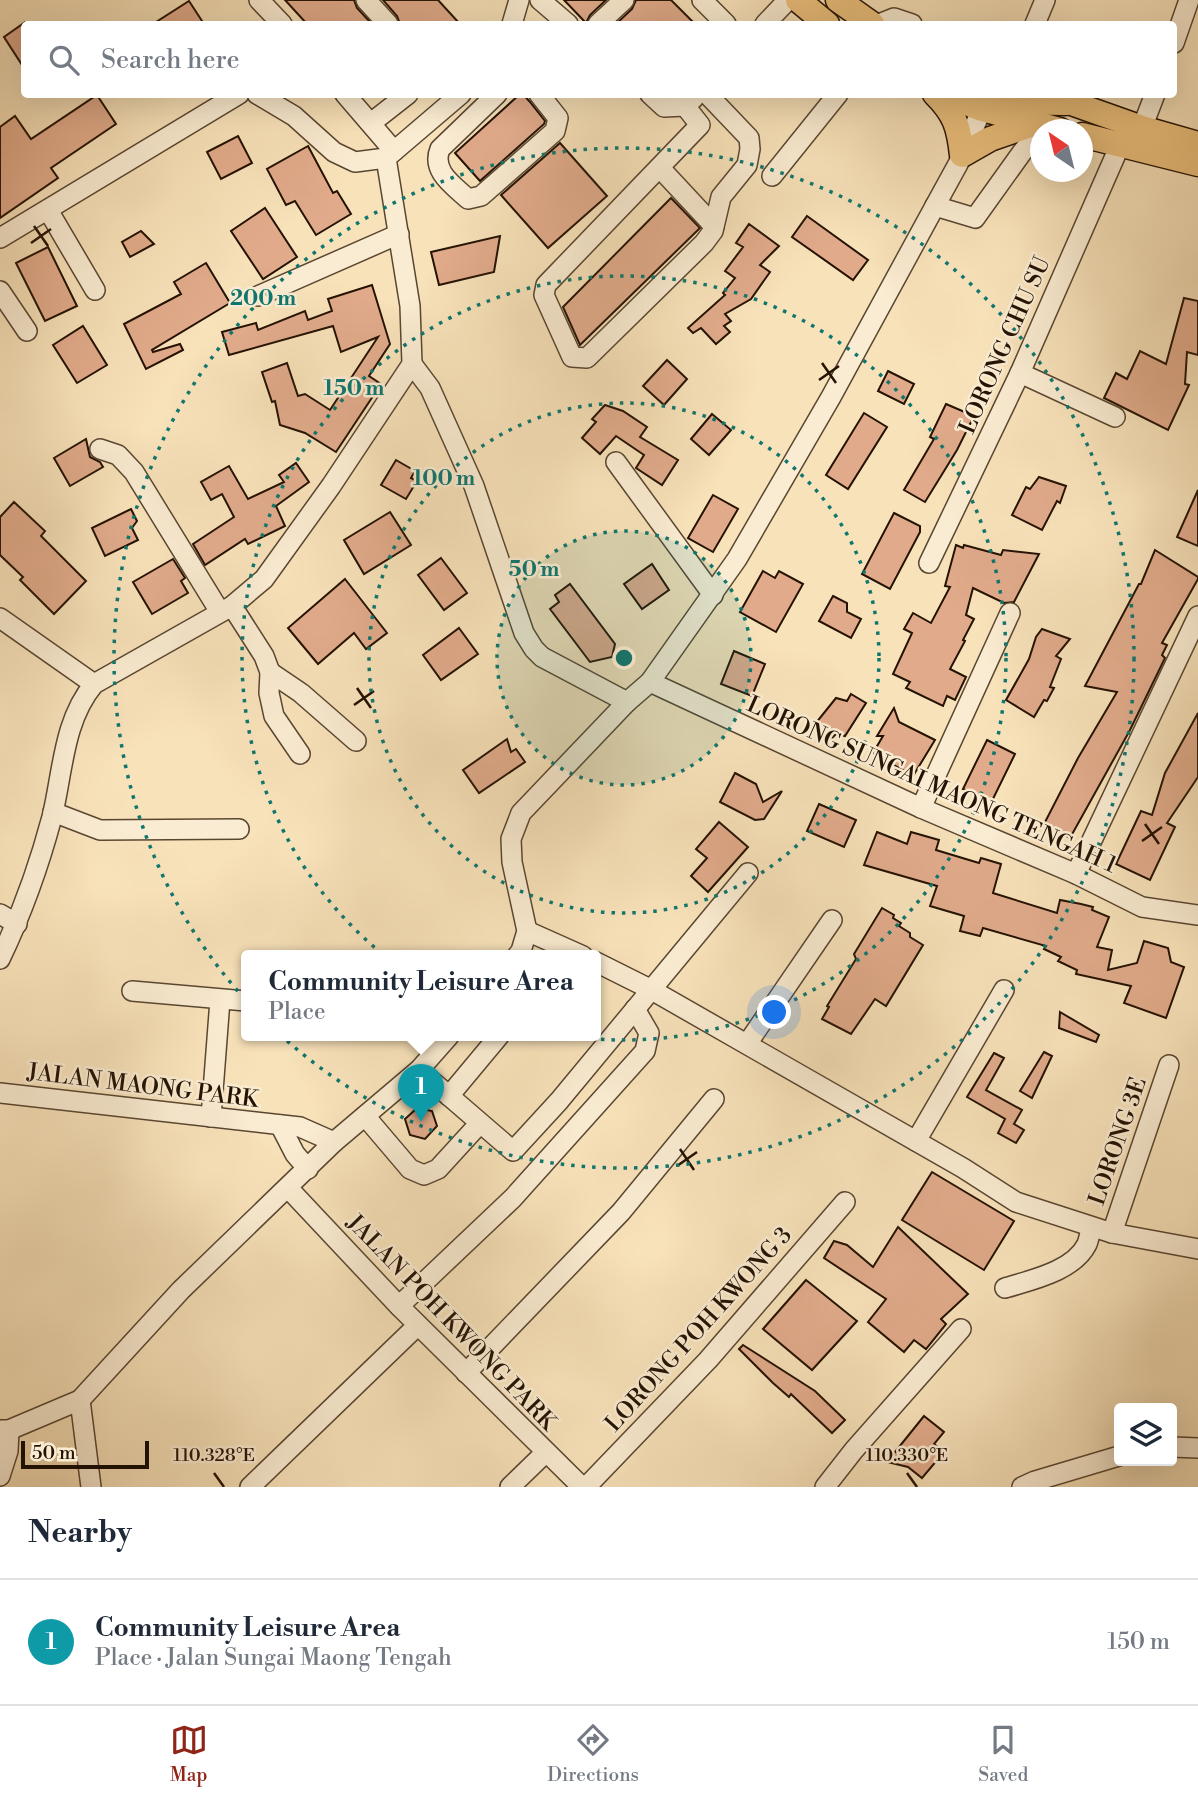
<!DOCTYPE html>
<meta charset="utf-8">
<style>
body{margin:0;font-family:"Libre Bodoni",serif;background:#f6f6f7;color:#1f2937}
.controls{position:absolute;right:21px;bottom:21px;display:grid;overflow:hidden;border-radius:7px;box-shadow:0 7px 28px #0002}
.controls button{width:63px;height:63px;display:grid;place-items:center;padding:0;border:0;border-bottom:2px solid #e0e1e3;background:#fff;color:#1f2937;font:35px sans-serif}
.compass{position:absolute;left:1030px;top:119px;width:63px;height:63px;border-radius:50%;background:#fff;box-shadow:0 7px 28px #0002;rotate:325deg}
.scale{position:absolute;left:21px;bottom:18px;width:128px;box-sizing:border-box;padding-left:7px;border:4px solid #241203;border-top:0;font-size:19px;line-height:24px;white-space:nowrap;color:#241203;-webkit-text-stroke:5px #faecd2;paint-order:stroke}
.you{position:absolute;left:775px;top:1013px;width:24px;height:24px;margin:-18px;border:5px solid #fff;border-radius:50%;background:#1a73e8;box-shadow:0 0 0 10px #1a73e833}
.badge{display:grid;place-items:center;width:46px;height:46px;border-radius:50%;background:#8f2418;color:#fff;font-size:23px;font-weight:700}
.pin{position:absolute;translate:-50% -58px;filter:drop-shadow(0 2px 4px #0008)}
.pin::after{content:'';position:absolute;top:37px;width:24px;height:21px;background:inherit;clip-path:polygon(0 0,100% 0,50% 100%)}
.popup{position:absolute;left:241px;top:950px;width:360px;height:91px;box-sizing:border-box;display:grid;place-content:center;border-radius:7px;background:#fff;filter:drop-shadow(0 2px 5px #0005);font-size:23px;white-space:nowrap;color:#747a83}
.popup b{font-size:26px;color:#1f2937}
.popup::after{content:'';position:absolute;left:50%;top:100%;margin-left:-14px;border:14px solid transparent;border-top-color:#fff}
.list{margin:0;padding:0;list-style:none}
h2{display:flex;justify-content:space-between;align-items:center;height:91px;margin:0;padding:0 28px;font-size:30px}
h2 small{font-size:23px;font-weight:400;color:#747a83}
.list li{display:grid;grid-template-columns:46px 1fr auto;gap:21px;align-items:center;box-sizing:border-box;height:126px;padding:0 28px;border-top:2px solid #e0e1e3}
.list b{display:block;font-size:26px;white-space:nowrap}
.list p{margin:0;font-size:23px;white-space:nowrap;color:#747a83}
.list em{font-size:23px;font-style:normal;color:#747a83}
.icon{flex:none;width:38px;height:38px;fill:none;stroke:currentColor;stroke-width:2;stroke-linecap:round;stroke-linejoin:round}
.map{position:relative;flex:none;width:1198px;height:1487px;overflow:hidden}
.search{position:absolute;background:#fff;box-shadow:0 7px 28px #0002;left:21px;right:21px;top:21px;height:77px;display:flex;align-items:center;gap:18px;box-sizing:border-box;padding:0 24px;border-radius:7px;color:#747a83;font-size:26px}
.sheet{height:217px;background:#fff}
nav{display:flex;justify-content:space-around;align-items:center;box-sizing:border-box;height:98px;border-top:2px solid #e0e1e3;background:#fff;font-size:19px;color:#747a83}
nav a{display:grid;justify-items:center;gap:4px}
nav .on{color:#8f2418}
.map>svg:first-child{display:block}
.building{fill:#e1ab8b;stroke:#241203;stroke-width:2}
.lines{fill:none;stroke-linecap:round;stroke-linejoin:round}
.minor-casing{stroke:#594631;stroke-width:22}
.major-casing{stroke:#241203;stroke-width:27}
.minor{stroke:#faecd2;stroke-width:19}
.major{stroke:#ecc17d;stroke-width:24}
.ticks{fill:none;stroke:#241203;stroke-width:2.5}
.ring{fill:none;stroke:#0f766e;stroke-width:3.5;stroke-dasharray:3.5 7}
.labels{text-anchor:middle;stroke-width:5;stroke-linejoin:round;paint-order:stroke}
.street-label{font-size:23px;fill:#241203;stroke:#faecd2}
.ticks-label{font-size:18px;text-anchor:middle;fill:#241203;stroke:#faecd2;stroke-width:5;stroke-linejoin:round;paint-order:stroke}
.centre{fill:#0f766e;stroke:#faecd2;stroke-width:3.5}
.ring-label{font-size:21px;text-anchor:middle;font-weight:bold;fill:#0f766e;stroke:#faecd2;stroke-width:5;stroke-linejoin:round;paint-order:stroke}
</style>
<div class="map">
<svg width="1198" height="1487" viewBox="0 0 1198 1487">
<rect width="100%" height="100%" fill="#f8e2ba"/>
<filter id="stains"><feTurbulence type="fractalNoise" baseFrequency=".00286" numOctaves="4"/><feColorMatrix values="0 0 0 0 .2 0 0 0 0 .09 0 0 0 0 .02 0 0 0 .5 -.17"/></filter>
<radialGradient id="worn" r=".72"><stop offset=".6" stop-color="#630" stop-opacity="0"/><stop offset="1" stop-color="#630" stop-opacity=".3"/></radialGradient>
<g class="building">
<path d="M285 0H354L357 8 372 24H307Z"/>
<path d="M383 0H438L460 24H400L397 16Z"/>
<path d="M564 0H606L590 15 586 23Z"/>
<path d="M636 0H671L695 24H616L632 9Z"/>
<path d="M189 1 204 24H153Z"/>
<path d="M24 23V68L4 37Z"/>
<path d="M520 94H523L530 102 545 121 544 124 480 181 455 153Z"/>
<path d="M97 95 116 124 51 168 58 178 0 218V127L15 116 31 139Z"/>
<path d="M238 136 252 163 221 179 207 152Z"/>
<path d="M560 143 607 196 548 248 501 195Z"/>
<path d="M308 146 333 193 337 191 351 214 316 235 295 201 286 205 267 169Z"/>
<path d="M671 198 700 228 580 345 563 307Z"/>
<path d="M265 208 297 257 263 279 231 231Z"/>
<path d="M807 216 868 260 853 280 792 237Z"/>
<path d="M749 224 779 246 760 265 770 272 751 299 725 314 731 321 724 326 730 332 716 344 701 328 693 333 688 328 725 295 723 293 735 278 725 271 743 247 736 243Z"/>
<path d="M141 231 154 244 130 257 122 242Z"/>
<path d="M500 236 494 272 439 285 431 252Z"/>
<path d="M48 247 77 306 45 321 16 263Z"/>
<path d="M206 263 230 303 152 350 153 352 180 344 183 350 146 369 124 324 181 294 174 282Z"/>
<path d="M372 285 390 344 369 376 381 384 336 452 305 433 280 425 275 401 272 402 262 372 287 363 298 396 305 394 330 410 378 337 341 352 333 326 229 355 222 332 256 323 258 330 305 311 308 320 332 311 328 299Z"/>
<path d="M1184 298 1198 301V355L1187 352 1185 384 1189 385 1168 430 1104 398 1116 373 1127 379 1140 351 1166 364Z"/>
<path d="M83 326 107 365 77 383 53 345Z"/>
<path d="M667 360 687 379 664 405 643 386Z"/>
<path d="M888 371 914 384 904 404 878 391Z"/>
<path d="M946 404 974 416 957 450 925 502 904 490 934 439 930 437Z"/>
<path d="M605 405 623 411 647 427 640 437 678 460 662 485 636 468 644 455 616 436 600 454 582 438 596 422 592 419Z"/>
<path d="M864 413 887 427 848 489 826 475Z"/>
<path d="M712 414 731 430 709 455 691 439Z"/>
<path d="M86 439 90 457 100 462 103 467 70 486 54 458Z"/>
<path d="M396 460 415 471 411 478 417 481 406 499 381 485Z"/>
<path d="M296 463 309 482 276 506 285 526 248 544 245 539 205 565 193 544 234 517 222 494 211 500 201 482 229 466 248 499 284 482 279 475Z"/>
<path d="M1039 477 1066 486 1060 503 1057 501 1042 530 1012 515 1026 487 1030 489Z"/>
<path d="M1198 490V546L1177 537Z"/>
<path d="M713 495 738 509 713 552 688 538Z"/>
<path d="M14 502 45 531 41 536 86 581 54 614 20 580 23 577 0 555V517Z"/>
<path d="M131 509 137 521 132 528 138 540 105 556 92 528Z"/>
<path d="M390 512 411 545 364 574 344 540Z"/>
<path d="M894 513 920 526V532L890 589 862 574Z"/>
<path d="M956 545 963 548 964 545 1001 555 1003 550 1039 554 1014 602 1004 603 973 588 966 615 974 619 963 640 965 641 950 669 966 677 955 700 947 696 943 706 906 688 910 682 893 674 912 633 904 629 913 613 931 623 950 587 945 586Z"/>
<path d="M1155 550 1198 577V579L1162 643 1167 645 1162 655 1165 658 1130 730 1070 838 1044 824 1078 758 1117 692 1085 686 1139 584H1141Z"/>
<path d="M441 558 467 593 444 610 418 575Z"/>
<path d="M173 559 185 578 181 581 188 593 152 614 133 582Z"/>
<path d="M652 564 669 590 642 609 624 584Z"/>
<path d="M763 571 775 578 779 571 803 584 776 632 740 612Z"/>
<path d="M345 579 387 633 366 649 354 633 318 664 288 628Z"/>
<path d="M570 584 615 644 612 657 590 662 550 609 559 602 555 595Z"/>
<path d="M833 596 847 603V612L861 619 851 638 819 621Z"/>
<path d="M459 628 478 654 441 680 423 655Z"/>
<path d="M1042 629 1070 639 1056 656 1061 659 1050 687 1054 688 1047 701 1044 700 1034 717 1006 700 1029 659 1036 637Z"/>
<path d="M734 651 765 664 752 696 721 684Z"/>
<path d="M851 694 866 703 845 736 836 734 828 742 811 729 836 698 847 701Z"/>
<path d="M894 708 899 722 935 740 913 776 873 753 883 736H877Z"/>
<path d="M1198 713V777L1167 823 1175 827 1150 880 1116 864 1141 811 1152 815 1165 773Z"/>
<path d="M507 739 511 752 516 749 525 762 479 793 463 770Z"/>
<path d="M987 740 1015 754 991 803 963 789Z"/>
<path d="M735 773 756 784 763 802 782 791 764 819 755 820 720 802Z"/>
<path d="M819 804 856 820 844 847 807 831Z"/>
<path d="M719 822 748 847 708 892 691 876 707 858 696 849Z"/>
<path d="M877 832 907 844 911 832 939 840 936 850 979 863 981 858 1001 864 993 893 1057 913 1060 900 1081 904 1093 907 1092 910 1109 917 1097 947 1112 950 1108 970 1137 963 1144 941 1168 948 1171 962 1184 967 1166 1018 1124 1003 1131 986 1076 974 1077 970 1058 961 1061 957 1044 949 1046 946 983 928 980 936 960 931 964 916 930 906 937 886 864 865Z"/>
<path d="M882 908 894 915 893 918 901 923 899 926 910 933V937L923 945 886 1006 875 999 851 1034 822 1019 829 1007 827 1006 856 959 854 954Z"/>
<path d="M1060 1012 1099 1035 1096 1042 1059 1028Z"/>
<path d="M1044 1052 1052 1056 1032 1098 1020 1091Z"/>
<path d="M994 1053 1004 1058 986 1090 1022 1110 1014 1124 1024 1130 1016 1143 998 1133 1005 1119 967 1097Z"/>
<path d="M417 1108 432 1111 437 1126 425 1139 410 1135 405 1119Z"/>
<path d="M932 1172 1014 1221 984 1270 902 1220Z"/>
<path d="M898 1227 968 1294 941 1319 946 1324 926 1349 914 1340 904 1352 868 1322 886 1299 824 1258 834 1241 847 1245 873 1267Z"/>
<path d="M806 1280 857 1321 812 1370 763 1329Z"/>
<path d="M743 1345 815 1391 845 1420 832 1433 791 1394 789 1397 773 1383 739 1349Z"/>
<path d="M924 1416 944 1432 934 1444 944 1452 922 1478 908 1467 887 1462Z"/>
</g>
<g class="lines">
<defs>
<g id="minor">
<path d="M259 0 282 24"/>
<path d="M366 0 388 24"/>
<path d="M540 0 568 24"/>
<path d="M702 0 726 24"/>
<path d="M512 24 519 0"/>
<path d="M598 24 624 0"/>
<path d="M765 24 788 0"/>
<path d="M879 24 894 18 912 24"/>
<path d="M1035 24 1045 0"/>
<path d="M1174 43 1189 0"/>
<path d="M257 94 294 116 334 152 355 162 386 158"/>
<path d="M345 94 394 151"/>
<path d="M497 94 440 149C431 171 453 185 468 199L481 196 555 131 558 118 539 94"/>
<path d="M650 94 664 107 685 106 694 98"/>
<path d="M685 106 700 125 546 285 544 295 572 357 587 358 704 243 713 231 721 197 747 165 750 149 749 138 707 94"/>
<path d="M371 123 408 94"/>
<path d="M1142 128 1155 94"/>
<path d="M660 168 714 226"/>
<path d="M772 176 838 94"/>
<path d="M935 206 975 218 1023 151 1040 132"/>
<path d="M48 210 95 290"/>
<path d="M0 238 239 94"/>
<path d="M0 291 27 331"/>
<path d="M258 296 399 234"/>
<path d="M412 364 430 388 474 486 524 633 534 649 542 657 627 702"/>
<path d="M1020 373 1115 417"/>
<path d="M100 449 118 455 134 472 220 612"/>
<path d="M616 462 713 595"/>
<path d="M929 563 1020 373 1120 145"/>
<path d="M232 606 264 656 270 672 269 693 274 716 300 754"/>
<path d="M0 618 94 684"/>
<path d="M270 672 301 693 356 741"/>
<path d="M650 682 921 808 1076 874 1142 907 1198 915"/>
<path d="M921 808 1010 613"/>
<path d="M53 812 100 830 239 829"/>
<path d="M1076 874 1198 616"/>
<path d="M0 914 17 924"/>
<path d="M527 931 583 956"/>
<path d="M517 956 521 951 527 931 512 862 511 839 521 813 627 702 650 682 737 559 831 397 935 206 958 164 982 109"/>
<path d="M0 959C22 913 39 866 52 817 63 772 63 721 94 684L232 606 264 579 331 486 412 364 410 306 386 158 461 94"/>
<path d="M596 962 650 989 963 1168 1016 1202 1112 1233 1198 1249"/>
<path d="M132 991 246 1001"/>
<path d="M747 1044 832 920"/>
<path d="M419 1070 513 1151 559 1101 748 873"/>
<path d="M0 1093 300 1127 334 1142"/>
<path d="M449 1096 499 1036"/>
<path d="M365 1116 410 1169 424 1175 438 1169 480 1123"/>
<path d="M211 1117 220 1000"/>
<path d="M280 1125 295 1154 308 1169"/>
<path d="M916 1141 1004 990"/>
<path d="M289 1189 399 1306 582 1487"/>
<path d="M1112 1233 1169 1065"/>
<path d="M1005 1288C1031 1280 1074 1271 1087 1244 1089 1239 1090 1233 1091 1228"/>
<path d="M399 1306 513 1198 645 1051 649 1033 635 1009"/>
<path d="M466 1373 621 1212 714 1099"/>
<path d="M80 1400 91 1487"/>
<path d="M0 1430H9L80 1400 181 1290 334 1142 419 1070 449 1036"/>
<path d="M1172 1447 1198 1448"/>
<path d="M0 1476 8 1451 9 1430"/>
<path d="M250 1487 418 1325"/>
<path d="M510 1487 545 1453"/>
<path d="M586 1487 708 1360 845 1202"/>
<path d="M825 1487 854 1450 961 1329"/>
<path d="M1022 1487 1035 1481 1119 1456"/>
</g>
<g id="major">
<path d="M798 0 827 24"/>
<path d="M838 0 872 24"/>
<path d="M935 94C955 114 959 127 962 155L990 139 1036 123"/>
<path d="M944 94 982 109 1060 130"/>
<path d="M1046 94 1142 128 1198 144"/>
<path d="M990 107 1008 102 1065 103"/>
<path d="M1082 135 1198 164"/>
</g>
</defs>
<use href="#minor" class="minor-casing"/>
<use href="#major" class="major-casing"/>
<use href="#minor" class="minor"/>
<use href="#major" class="major"/>
</g>
<path class="ticks" d="M34 226 48 246M31 243 51 229M822 363 836 383M819 380 839 366M357 688 371 708M354 705 374 691M1145 824 1159 844M1142 841 1162 827M680 1149 694 1170M677 1166 697 1152M214 1473 224 1487M907 1473 917 1487"/>
<circle cx="624" cy="658" r="127" fill="#0f766e" fill-opacity=".12"/>
<g class="ring">
<circle cx="624" cy="658" r="127"/>
<circle cx="624" cy="658" r="255"/>
<circle cx="624" cy="658" r="382"/>
<circle cx="624" cy="658" r="510"/>
</g>
<g class="labels">
<g class="street-label">
<text transform="translate(1004 345) rotate(-66)" y="8">LORONG CHU SU</text>
<text transform="translate(932 784) rotate(24)" y="8">LORONG SUNGAI MAONG TENGAH 1</text>
<text transform="translate(143 1085) rotate(7)" y="8">JALAN MAONG PARK</text>
<text transform="translate(1117 1141) rotate(-71)" y="8">LORONG 3E</text>
<text transform="translate(452 1322) rotate(46)" y="8">JALAN POH KWONG PARK</text>
<text transform="translate(698 1329) rotate(-48)" y="8">LORONG POH KWONG 3</text>
</g>
</g>
<g class="ticks-label">
<text x="214" y="1461">110.328°E</text>
<text x="907" y="1461">110.330°E</text>
</g>
<circle cx="624" cy="658" r="10" class="centre"/>
<g class="ring-label">
<text x="263" y="305">200 m</text>
<text x="354" y="395">150 m</text>
<text x="444" y="485">100 m</text>
<text x="534" y="576">50 m</text>
</g>
<rect width="100%" height="100%" filter="url(#stains)"/>
<rect width="100%" height="100%" fill="url(#worn)"/>
</svg>
<div class="controls">
<button><svg class="icon" aria-label="layers" viewBox="0 0 24 24"><path d="M12 4l9 5-9 5-9-5zM3 14l9 5 9-5"/></svg></button>
</div>
<svg class="compass" viewBox="-18 -18 36 36"><path d="M0-13l5 13h-10z" fill="#e53935"/><path d="M0 13l5-13h-10z" fill="#747a83"/></svg>
<div class="scale">50 m</div>
<div class="you"></div>
<div class="pin badge" style="left:421px;top:1122px;background:#0f9aa8">1</div>
<div class="popup"><b>Community Leisure Area</b>Place</div>
<div class="search"><svg class="icon" aria-label="search" viewBox="0 0 24 24"><circle cx="10" cy="10" r="6"/><path d="M15 15l6 6"/></svg>Search here</div>
</div>
<section class="sheet">
<h2>Nearby<small></small></h2>
<ul class="list">
<li><span class="badge" style="background:#0f9aa8">1</span><div><b>Community Leisure Area</b><p>Place · Jalan Sungai Maong Tengah</p></div><em>150 m</em></li>
</ul>
</section>
<nav>
<a class="on"><svg class="icon" aria-label="map" viewBox="0 0 24 24"><path d="M3 6l6-2 6 2 6-2v14l-6 2-6-2-6 2zM9 4v14M15 6v14"/></svg>Map</a>
<a><svg class="icon" aria-label="directions" viewBox="0 0 24 24"><path d="M12 3l9 9-9 9-9-9zM9 14v-3h6M13 9l2 2-2 2"/></svg>Directions</a>
<a><svg class="icon" aria-label="saved" viewBox="0 0 24 24"><path d="M7 4h10v16l-5-4-5 4z"/></svg>Saved</a>
</nav>
